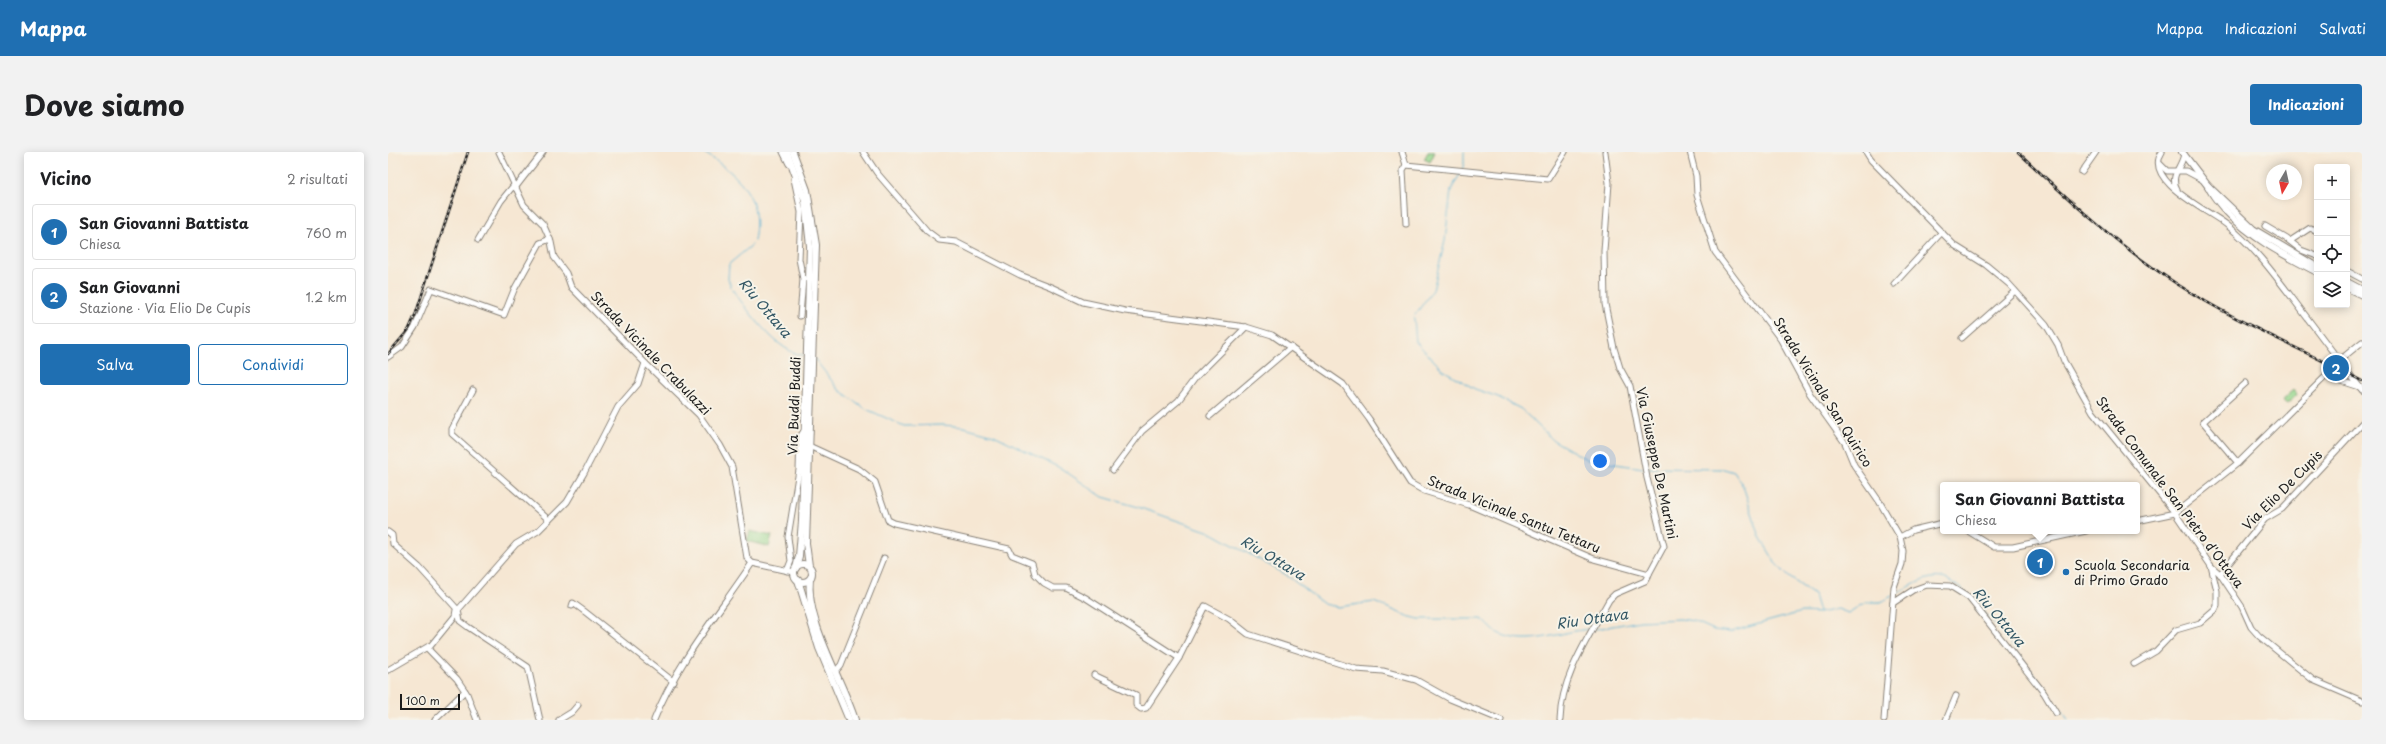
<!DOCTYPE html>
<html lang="it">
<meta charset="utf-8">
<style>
body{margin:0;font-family:"Playpen Sans",sans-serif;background:#f2f2f2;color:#202124}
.controls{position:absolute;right:12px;top:12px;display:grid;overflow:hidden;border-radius:4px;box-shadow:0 2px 10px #0003}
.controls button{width:36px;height:36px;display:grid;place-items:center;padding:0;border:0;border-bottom:1px solid #e0e0e0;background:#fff;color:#202124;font:20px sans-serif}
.compass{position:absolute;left:1878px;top:12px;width:36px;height:36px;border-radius:50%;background:#fff;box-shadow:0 2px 10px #0003;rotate:189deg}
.scale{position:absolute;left:12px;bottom:10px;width:60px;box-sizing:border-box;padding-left:4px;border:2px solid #1c1c1c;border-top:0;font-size:11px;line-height:14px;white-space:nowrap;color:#1c1c1c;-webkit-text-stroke:3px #f7f3e8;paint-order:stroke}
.you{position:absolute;left:1212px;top:309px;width:14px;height:14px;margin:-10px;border:3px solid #fff;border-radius:50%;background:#1a73e8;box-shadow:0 0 0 6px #1a73e833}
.badge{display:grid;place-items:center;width:26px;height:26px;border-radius:50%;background:#1f6fb2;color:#fff;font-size:13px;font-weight:700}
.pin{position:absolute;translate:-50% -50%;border:2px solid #fff;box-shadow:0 1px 4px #0006}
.popup{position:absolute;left:1552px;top:330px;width:200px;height:52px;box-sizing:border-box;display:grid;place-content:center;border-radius:4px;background:#fff;filter:drop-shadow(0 1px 3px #0005);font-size:13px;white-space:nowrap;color:#757577}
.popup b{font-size:15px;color:#202124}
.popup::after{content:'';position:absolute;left:50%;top:100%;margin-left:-8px;border:8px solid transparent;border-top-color:#fff}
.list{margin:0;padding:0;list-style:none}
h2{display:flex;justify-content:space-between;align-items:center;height:52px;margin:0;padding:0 16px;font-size:17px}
h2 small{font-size:13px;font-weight:400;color:#757577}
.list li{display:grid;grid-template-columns:26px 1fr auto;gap:12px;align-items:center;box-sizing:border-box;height:56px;margin:0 8px 8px;padding:0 8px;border:1px solid #e0e0e0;border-radius:4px}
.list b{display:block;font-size:15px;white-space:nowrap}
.list p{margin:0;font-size:13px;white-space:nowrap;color:#757577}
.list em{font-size:13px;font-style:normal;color:#757577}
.actions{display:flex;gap:8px;padding:12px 16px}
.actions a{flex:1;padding:9px 0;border:1px solid #1f6fb2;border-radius:4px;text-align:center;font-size:14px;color:#1f6fb2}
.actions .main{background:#1f6fb2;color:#fff}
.icon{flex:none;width:22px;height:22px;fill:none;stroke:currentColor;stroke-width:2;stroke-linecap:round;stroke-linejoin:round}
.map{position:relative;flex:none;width:1974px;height:568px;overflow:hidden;border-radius:4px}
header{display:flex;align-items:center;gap:24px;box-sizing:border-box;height:56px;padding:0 20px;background:#1f6fb2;color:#fff}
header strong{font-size:19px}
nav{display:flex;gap:22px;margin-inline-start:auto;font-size:14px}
.intro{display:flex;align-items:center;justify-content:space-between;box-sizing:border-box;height:96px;padding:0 24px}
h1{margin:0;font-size:28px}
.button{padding:10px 18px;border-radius:4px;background:#1f6fb2;color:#fff;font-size:14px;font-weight:700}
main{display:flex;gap:24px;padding:0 24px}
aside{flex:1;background:#fff;border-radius:4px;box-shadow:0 2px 10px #0003}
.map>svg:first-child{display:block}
.green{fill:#95d68c;stroke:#587954}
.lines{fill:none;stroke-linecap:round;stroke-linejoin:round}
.stream{stroke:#55b0d3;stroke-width:1}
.minor-casing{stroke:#898278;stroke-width:7}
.major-casing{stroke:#898278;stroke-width:8}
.minor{stroke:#fff;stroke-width:5}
.major{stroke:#fff;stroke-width:6}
.rail-casing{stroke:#1c1c1c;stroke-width:2.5}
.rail{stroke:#f7f3e8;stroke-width:1;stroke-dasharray:3;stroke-linecap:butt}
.poi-dot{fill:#1f6fb2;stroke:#f7f3e8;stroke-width:1.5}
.labels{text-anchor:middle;stroke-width:4;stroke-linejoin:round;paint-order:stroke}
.street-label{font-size:13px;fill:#1c1c1c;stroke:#f7f3e8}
.poi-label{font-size:13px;fill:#1c1c1c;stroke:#f7f3e8;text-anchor:start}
.water-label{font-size:14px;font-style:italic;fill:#335765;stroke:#f7f3e8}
</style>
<header>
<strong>Mappa</strong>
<nav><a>Mappa</a><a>Indicazioni</a><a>Salvati</a></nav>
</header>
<div class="intro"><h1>Dove siamo</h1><a class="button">Indicazioni</a></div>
<main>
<aside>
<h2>Vicino<small>2 risultati</small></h2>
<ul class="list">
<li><span class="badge">1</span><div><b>San Giovanni Battista</b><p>Chiesa</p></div><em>760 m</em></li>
<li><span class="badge">2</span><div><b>San Giovanni</b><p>Stazione · Via Elio De Cupis</p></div><em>1.2 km</em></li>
</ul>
<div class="actions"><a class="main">Salva</a><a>Condividi</a></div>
</aside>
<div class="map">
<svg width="1974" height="568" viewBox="0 0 1974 568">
<rect width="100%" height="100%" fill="#f7f3e8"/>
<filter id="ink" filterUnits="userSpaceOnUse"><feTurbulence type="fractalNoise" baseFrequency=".025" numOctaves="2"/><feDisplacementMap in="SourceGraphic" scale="8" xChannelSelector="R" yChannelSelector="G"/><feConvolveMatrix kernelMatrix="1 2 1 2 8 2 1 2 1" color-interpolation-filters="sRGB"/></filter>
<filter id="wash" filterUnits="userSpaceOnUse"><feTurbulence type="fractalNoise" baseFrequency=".012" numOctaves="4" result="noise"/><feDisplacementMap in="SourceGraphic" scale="16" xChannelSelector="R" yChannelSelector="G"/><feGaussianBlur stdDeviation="0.9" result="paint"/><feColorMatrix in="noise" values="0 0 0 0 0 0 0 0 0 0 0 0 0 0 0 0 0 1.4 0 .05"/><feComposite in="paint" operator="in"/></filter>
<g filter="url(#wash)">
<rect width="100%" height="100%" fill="#f6e7d3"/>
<g class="green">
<path d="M1040 0H1047L1042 10 1036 7Z"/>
<path d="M1905 238 1909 243 1899 252 1894 248Z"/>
<path d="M362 379 384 384 381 395 359 389Z"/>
</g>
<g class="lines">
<g class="stream">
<path d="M315 0C350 23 375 43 366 89"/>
<path d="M1074 17 1076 13V0"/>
<path d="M364 93 341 112 340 127 344 137C358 156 391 203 416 203"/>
<path d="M1027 163 1045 138 1057 89 1063 38 1073 20"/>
<path d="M1026 166 1028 190 1055 218 1087 237 1110 245 1133 257 1165 288 1200 308 1255 316"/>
<path d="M426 206 451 238 478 257 516 274 555 273 576 275 606 283 674 317 715 345 747 354 822 380 897 422 936 452 950 455 986 450 1019 464 1031 467H1093C1100 471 1104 479 1112 482 1143 495 1172 479 1203 477"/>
<path d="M1260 316 1336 317 1346 320 1355 334 1372 385 1389 413 1401 425 1426 443 1431 460"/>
<path d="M1508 442C1522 435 1538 423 1554 426 1583 431 1654 534 1675 561"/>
<path d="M1208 477 1252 469 1292 467 1306 469 1326 478 1342 480 1414 460 1431 461 1450 457 1460 461 1478 450H1493L1504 444"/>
<path d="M1677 563 1680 568"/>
</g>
</g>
</g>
<g filter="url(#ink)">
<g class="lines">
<defs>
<g id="minor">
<path d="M111 0 136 53 155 72 163 90 166 105 178 121 183 135 257 211 311 263 332 293 344 315 359 406 364 411 406 420"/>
<path d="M395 0 401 12"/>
<path d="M475 0 489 21 539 79 551 88 568 90 632 123 663 135 695 150 737 159 858 175 884 183 955 232 981 267 1022 331 1036 339 1081 353 1206 407 1261 422"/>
<path d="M1014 0 1018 13 1160 27 1177 0"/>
<path d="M1302 0 1308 24 1309 43 1327 100 1393 188 1422 242 1457 291 1466 313 1491 349 1512 385 1515 399 1514 412 1506 435 1496 568"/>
<path d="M1478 0 1483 8 1566 93 1598 113 1621 132 1658 173 1670 193 1676 209 1705 260 1787 361 1823 414 1832 422 1854 455 1863 475 1871 484 1925 528 1974 549"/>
<path d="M1774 0C1754 29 1822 59 1839 73 1864 93 1883 118 1902 143 1926 175 1950 207 1974 238"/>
<path d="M1772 12 1779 19H1798L1815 28"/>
<path d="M1018 13 1015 18 1018 72"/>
<path d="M1694 20 1708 0"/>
<path d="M406 27 413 60 411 107 415 127 412 164"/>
<path d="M127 36 155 0"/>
<path d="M1789 37C1781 24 1794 15 1796 2"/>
<path d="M1877 74 1899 87 1913 98 1929 104"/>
<path d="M90 88 113 49 126 33"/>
<path d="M1902 89 1922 76 1929 79"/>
<path d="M1959 119 1974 127"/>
<path d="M1506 132 1554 80"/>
<path d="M1574 186 1627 139"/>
<path d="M0 205 14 195 27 175 43 137 116 163 126 138 152 91 162 87"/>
<path d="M1952 208 1974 190"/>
<path d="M85 238 64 277V282L161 368"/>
<path d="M822 264 903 195"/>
<path d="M421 294 471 317 487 330 500 368 506 371 621 397 624 403 644 411 647 422 656 431 665 436H678L698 446 791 506"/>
<path d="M1850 311 1815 270 1858 231"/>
<path d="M725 318 754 279 790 249 808 225 858 175"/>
<path d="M1749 369 1787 361 1850 311 1938 224 1972 235"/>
<path d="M1580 379 1606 395H1625L1698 379"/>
<path d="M0 380 4 383 5 392 31 415 70 458 128 392 150 379 179 350 196 321 230 255 250 232 257 211"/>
<path d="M1512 385 1525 378 1555 371"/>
<path d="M399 419 403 409 400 385 411 318 412 285 416 279"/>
<path d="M1832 422 1877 367 1894 357 1974 271"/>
<path d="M1505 451 1525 438 1539 433 1562 434 1581 446 1656 541 1668 561"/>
<path d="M184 454 185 451 196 459 286 530"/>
<path d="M68 458 67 464 40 497 69 527 79 542 89 568"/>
<path d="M70 458 72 469 80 475 140 515 152 568"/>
<path d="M1746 512 1768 499 1788 478 1812 471 1827 458 1829 454V439L1823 414"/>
<path d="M0 518 41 494"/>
<path d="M447 520 453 513 496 406"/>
<path d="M706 523 748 543V553L753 557 758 556 791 506 817 454 841 467 860 482 968 517 995 519 1028 528 1062 547 1113 568"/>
<path d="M47 568 77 539"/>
<path d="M171 568 184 560 190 553"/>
<path d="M266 568C289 510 330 462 364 411"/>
<path d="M1172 568C1173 525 1200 486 1221 448L1227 442 1257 429 1276 394 1259 326 1242 234 1232 216 1226 196 1217 152 1216 99 1221 31 1217 0"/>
<path d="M1558 568 1568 544"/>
</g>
<g id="major">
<path d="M399 0 417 49 422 94 414 369 411 404 408 416"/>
<path d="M405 0 419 38 428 93 418 391 421 414"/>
<path d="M1794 0 1820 34C1824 43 1830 50 1836 57 1863 86 1894 102 1929 120"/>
<path d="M1820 34 1865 77 1929 115"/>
<path d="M1959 130 1974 138"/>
<path d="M1959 136 1974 143"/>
<circle cx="415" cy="421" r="9"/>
<path d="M422 427C417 469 454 527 467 568"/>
<path d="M410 428 431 496 461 568"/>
</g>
</defs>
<use href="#minor" class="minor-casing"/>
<use href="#major" class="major-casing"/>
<use href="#minor" class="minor"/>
<use href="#major" class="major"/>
<defs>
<g id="rail">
<path d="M1630 0C1680 47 1730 94 1789 132 1848 170 1912 196 1974 229"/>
<path d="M0 202 21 177 28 161 80 0"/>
</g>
</defs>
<use href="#rail" class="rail-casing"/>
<use href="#rail" class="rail"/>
</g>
</g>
<circle class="poi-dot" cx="1678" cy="420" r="4"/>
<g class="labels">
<g class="street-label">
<text transform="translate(263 201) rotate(46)" y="5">Strada Vicinale Crabulazzi</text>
<text transform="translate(1435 240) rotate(58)" y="5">Strada Vicinale San Quirico</text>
<text transform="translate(406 254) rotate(-88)" y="5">Via Buddi Buddi</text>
<text transform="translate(1269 311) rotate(78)" y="5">Via Giuseppe De Martini</text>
<text transform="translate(1894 338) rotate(-45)" y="5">Via Elio De Cupis</text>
<text transform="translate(1782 340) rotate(53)" y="5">Strada Comunale San Pietro d'Ottava</text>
<text transform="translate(1126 362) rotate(22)" y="5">Strada Vicinale Santu Tettaru</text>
</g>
<g class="poi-label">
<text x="1686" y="418">Scuola Secondaria<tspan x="1686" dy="15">di Primo Grado</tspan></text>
</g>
<g class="water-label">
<text transform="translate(377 156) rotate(50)" y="5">Riu Ottava</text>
<text transform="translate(885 406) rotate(31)" y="5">Riu Ottava</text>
<text transform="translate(1611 465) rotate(50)" y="5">Riu Ottava</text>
<text transform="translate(1204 467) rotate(-8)" y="5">Riu Ottava</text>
</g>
</g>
</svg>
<div class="controls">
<button>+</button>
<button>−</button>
<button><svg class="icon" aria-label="locate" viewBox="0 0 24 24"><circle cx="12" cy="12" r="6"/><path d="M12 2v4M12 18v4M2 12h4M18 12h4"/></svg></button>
<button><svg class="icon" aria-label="layers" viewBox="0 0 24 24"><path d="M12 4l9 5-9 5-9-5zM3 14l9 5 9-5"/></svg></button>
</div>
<svg class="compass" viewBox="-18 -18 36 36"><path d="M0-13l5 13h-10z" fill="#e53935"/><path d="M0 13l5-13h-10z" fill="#757577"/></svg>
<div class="scale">100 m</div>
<div class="you"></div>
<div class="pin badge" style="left:1652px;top:410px">1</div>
<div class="popup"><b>San Giovanni Battista</b>Chiesa</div>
<div class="pin badge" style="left:1948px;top:216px">2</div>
</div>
</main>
